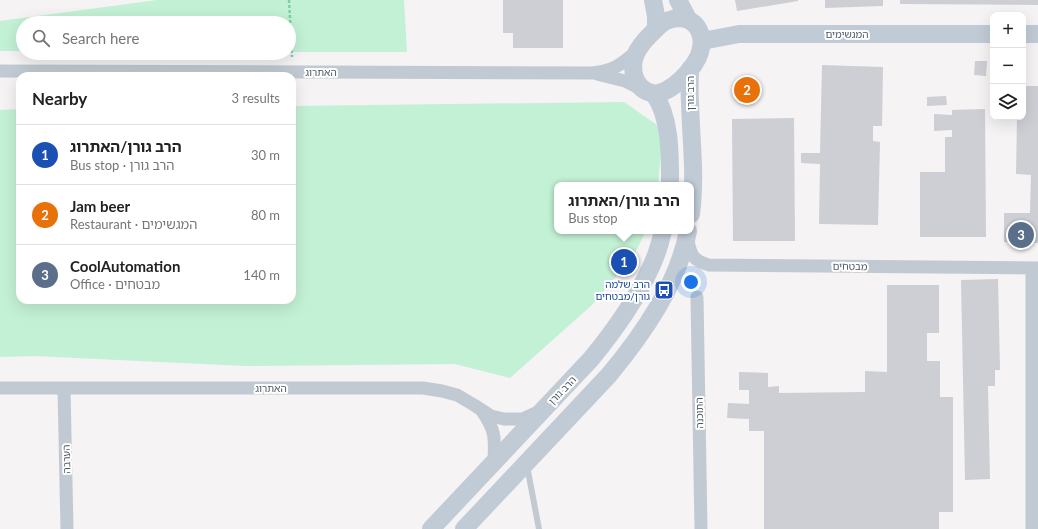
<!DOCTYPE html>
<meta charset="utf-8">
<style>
body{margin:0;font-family:Lato,"Noto Sans Hebrew",sans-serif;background:#f6f6f6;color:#222}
.controls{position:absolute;right:12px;top:12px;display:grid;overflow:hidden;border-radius:8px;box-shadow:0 4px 16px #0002}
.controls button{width:36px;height:36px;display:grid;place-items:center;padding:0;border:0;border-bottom:1px solid #e0e0e0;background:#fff;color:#222;font:20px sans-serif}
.you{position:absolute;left:691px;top:282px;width:14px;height:14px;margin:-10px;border:3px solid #fff;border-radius:50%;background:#1a73e8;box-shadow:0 0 0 6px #1a73e833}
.badge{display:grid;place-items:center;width:26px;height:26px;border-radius:50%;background:#1a73e8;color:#fff;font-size:13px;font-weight:700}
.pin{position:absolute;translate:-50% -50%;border:2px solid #fff;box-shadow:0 1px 4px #0006}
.popup{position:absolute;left:554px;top:182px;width:140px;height:52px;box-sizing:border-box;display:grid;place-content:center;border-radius:8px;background:#fff;filter:drop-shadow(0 1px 3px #0005);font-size:13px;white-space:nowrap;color:#767676}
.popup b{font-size:15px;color:#222}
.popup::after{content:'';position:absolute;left:50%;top:100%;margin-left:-8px;border:8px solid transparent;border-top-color:#fff}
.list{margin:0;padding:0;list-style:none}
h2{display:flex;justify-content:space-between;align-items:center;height:52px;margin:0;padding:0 16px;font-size:17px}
h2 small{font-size:13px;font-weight:400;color:#767676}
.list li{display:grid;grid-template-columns:26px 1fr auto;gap:12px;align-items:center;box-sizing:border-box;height:60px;padding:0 16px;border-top:1px solid #e0e0e0}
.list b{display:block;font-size:15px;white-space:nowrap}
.list p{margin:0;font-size:13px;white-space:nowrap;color:#767676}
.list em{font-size:13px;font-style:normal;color:#767676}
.icon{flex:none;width:22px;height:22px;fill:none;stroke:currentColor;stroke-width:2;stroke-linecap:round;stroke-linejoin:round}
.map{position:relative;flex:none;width:1038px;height:529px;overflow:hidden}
.search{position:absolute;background:#fff;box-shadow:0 4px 16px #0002;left:16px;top:16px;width:280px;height:44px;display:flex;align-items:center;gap:10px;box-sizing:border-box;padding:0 14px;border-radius:22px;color:#767676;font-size:15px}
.panel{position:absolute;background:#fff;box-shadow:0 4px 16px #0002;left:16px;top:72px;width:280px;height:232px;border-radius:12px}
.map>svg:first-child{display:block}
.green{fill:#c3f1d5}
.building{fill:#cdcfd5}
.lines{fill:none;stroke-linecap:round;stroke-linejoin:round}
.path{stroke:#7ad0a6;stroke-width:2.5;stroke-dasharray:3 2;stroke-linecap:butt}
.lane{stroke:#c1cad2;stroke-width:6}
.street{stroke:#c1cad2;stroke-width:13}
.secondary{stroke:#c1cbd6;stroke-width:18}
.labels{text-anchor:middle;stroke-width:4;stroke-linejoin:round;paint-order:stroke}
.street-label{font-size:10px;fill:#4a5661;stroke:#fff}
.transit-label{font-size:10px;fill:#164399;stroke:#fff;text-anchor:end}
</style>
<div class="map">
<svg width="1038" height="529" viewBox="0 0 1038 529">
<rect width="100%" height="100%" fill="#f5f3f3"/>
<g class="green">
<path d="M157 0H404L407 52H289V23H23V51H0V21Z"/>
<path d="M624 102 663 129 658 185H557V231H646L634 255 592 305 510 378 455 364 245 366 34 356 0 357V110L20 109V300H292V106Z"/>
</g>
<g class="building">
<path d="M503 0H563V48H513V33H503Z"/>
<path d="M735 0H798V1L737 11Z"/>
<path d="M825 0H883V6L825 8Z"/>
<path d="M900 0H1038V5L900 4Z"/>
<path d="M975 61H987L986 76 974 75Z"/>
<path d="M822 65 883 67 882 126H873V141L880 142 878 225 819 224 820 164 801 163V153H820Z"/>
<path d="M1023 86H1038V243L1004 242V213H1030L1031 175 1016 174 1017 117H1023Z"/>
<path d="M946 96 947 105 927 106V97Z"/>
<path d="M985 109 986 237H920V172H945V137H952V130L934 131V114L952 115V110Z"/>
<path d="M794 118 795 241H733L732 119Z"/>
<path d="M998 279 1000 370H995V386H988L990 479 965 480 961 280Z"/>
<path d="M887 285H939V333H927V361H940V397H953V512H939V529H764V431H749V419L727 418 728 403 749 404V390H739V372L768 373V387L779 386V393L865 392V371L887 372Z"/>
</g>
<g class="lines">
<path class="path" d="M289 0 292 57"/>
<path class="lane" d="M527 466 539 529"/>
<g class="street">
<path d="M0 71 591 73C613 71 621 65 637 51"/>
<path d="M597 74 625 81 643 90"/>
<path d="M687 237C691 254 691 260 709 265L1038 268"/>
<path d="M1032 269V529"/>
<path d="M697 297 701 529"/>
<path d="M0 388H423L442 391 457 395 474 405 491 416 504 419H523L538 412"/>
<path d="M64 389 67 529"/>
<path d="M482 411C496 431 495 438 494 462"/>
</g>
<g class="secondary">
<path d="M653 0 656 16V29"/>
<path d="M678 0 688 19"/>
<path d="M681 18C698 20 705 36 700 52 696 67 669 97 652 93 643 91 638 86 635 78 629 60 638 47 650 35 655 30 660 24 666 21 671 19 676 18 681 18Z"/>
<path d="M1023 34H1038"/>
<path d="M702 41 739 34H993"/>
<path d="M690 69C690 80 689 92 690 103 691 140 696 177 691 214"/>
<path d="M654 94C671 118 670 156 670 185"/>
<path d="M431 529 591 359C614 331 635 302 650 269 656 257 660 244 663 231"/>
<path d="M464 529 609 375C643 334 678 284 688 231"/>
</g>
</g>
<defs>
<symbol id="bus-square" viewBox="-11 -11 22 22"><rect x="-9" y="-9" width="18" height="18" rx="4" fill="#1a4fb4" stroke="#fff"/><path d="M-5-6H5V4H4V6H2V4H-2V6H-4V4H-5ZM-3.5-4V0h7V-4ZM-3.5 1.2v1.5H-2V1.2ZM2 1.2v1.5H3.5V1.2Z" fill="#fff"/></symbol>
</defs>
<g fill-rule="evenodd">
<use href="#bus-square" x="653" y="279" width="22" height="22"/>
</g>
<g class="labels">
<g class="street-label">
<text x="847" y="38">המגשימים</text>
<text x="321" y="76">האתרוג</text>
<text transform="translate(690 93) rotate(-90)" y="4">הרב גורן</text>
<text transform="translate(850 266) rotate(1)" y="4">מבטחים</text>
<text x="271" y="392">האתרוג</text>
<text transform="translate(562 390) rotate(-46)" y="4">הרב גורן</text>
<text transform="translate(699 413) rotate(-91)" y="4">התוכנה</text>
<text transform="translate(66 459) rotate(-91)" y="4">הערבה</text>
</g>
<g class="transit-label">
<text x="650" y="288">הרב שלמה<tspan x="650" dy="12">גורן/מבטחים</tspan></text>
</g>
</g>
</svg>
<div class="controls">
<button>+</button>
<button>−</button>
<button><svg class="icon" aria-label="layers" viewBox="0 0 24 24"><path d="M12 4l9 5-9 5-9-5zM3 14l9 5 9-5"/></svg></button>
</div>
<div class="you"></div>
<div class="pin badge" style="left:624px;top:262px;background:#1a4fb4">1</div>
<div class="popup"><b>הרב גורן/האתרוג</b>Bus stop</div>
<div class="pin badge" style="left:747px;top:90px;background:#e8710a">2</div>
<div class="pin badge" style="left:1021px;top:235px;background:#5c6f8a">3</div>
<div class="search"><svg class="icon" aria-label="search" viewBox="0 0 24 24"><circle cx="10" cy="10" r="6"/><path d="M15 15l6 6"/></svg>Search here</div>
<section class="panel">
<h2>Nearby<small>3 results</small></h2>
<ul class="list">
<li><span class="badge" style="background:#1a4fb4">1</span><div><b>הרב גורן/האתרוג</b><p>Bus stop · הרב גורן</p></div><em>30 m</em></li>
<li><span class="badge" style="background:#e8710a">2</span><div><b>Jam beer</b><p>Restaurant · המגשימים</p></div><em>80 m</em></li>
<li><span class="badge" style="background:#5c6f8a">3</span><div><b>CoolAutomation</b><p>Office · מבטחים</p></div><em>140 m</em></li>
</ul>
</section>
</div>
